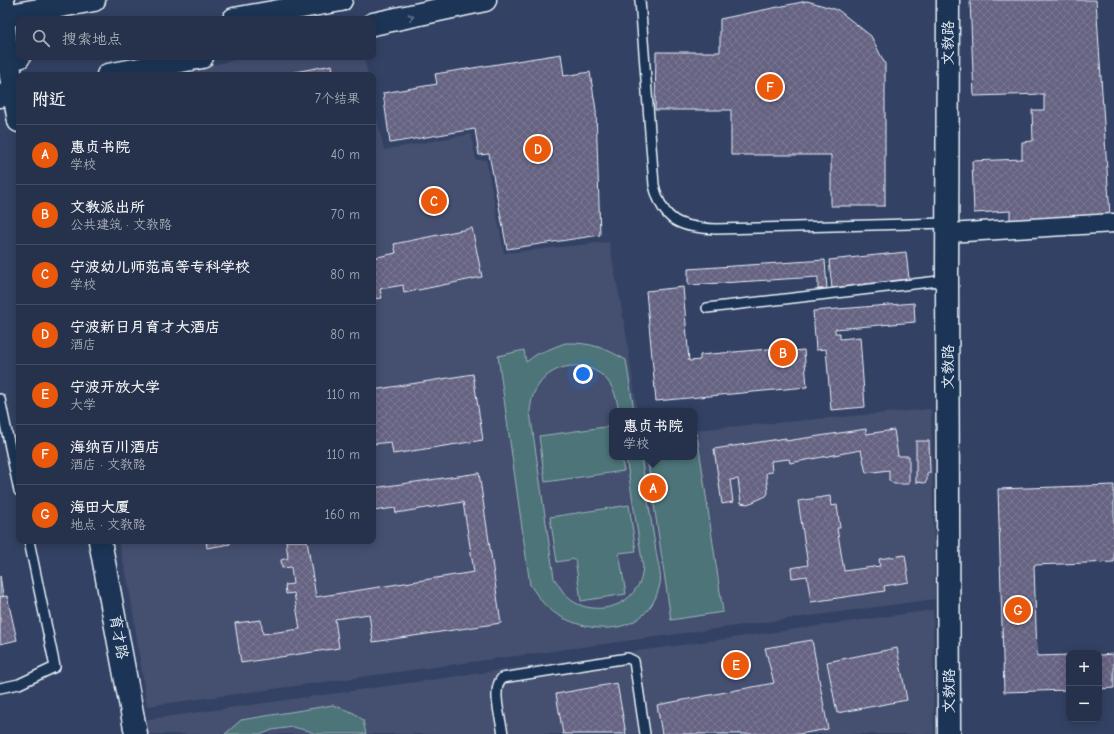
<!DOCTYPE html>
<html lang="zh">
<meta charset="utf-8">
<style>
body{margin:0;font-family:"Comic Neue","LXGW WenKai TC",sans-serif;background:#2e3a52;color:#f1f3f6}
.controls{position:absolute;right:12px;bottom:12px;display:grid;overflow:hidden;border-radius:8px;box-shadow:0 2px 10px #0003}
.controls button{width:36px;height:36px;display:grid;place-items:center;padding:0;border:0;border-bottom:1px solid #424d63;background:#26324b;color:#f1f3f6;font:20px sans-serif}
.you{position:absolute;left:583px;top:374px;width:14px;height:14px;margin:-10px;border:3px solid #fff;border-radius:50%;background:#1a73e8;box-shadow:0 0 0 6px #1a73e833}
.badge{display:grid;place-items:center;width:26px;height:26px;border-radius:50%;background:#ea580c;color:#fff;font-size:13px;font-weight:700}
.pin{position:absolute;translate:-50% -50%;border:2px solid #fff;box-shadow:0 1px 4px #0006}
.popup{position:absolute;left:609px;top:408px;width:88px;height:52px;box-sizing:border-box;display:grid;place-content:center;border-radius:8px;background:#26324b;filter:drop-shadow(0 1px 3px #0005);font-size:13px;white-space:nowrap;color:#a4aab5}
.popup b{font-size:15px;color:#f1f3f6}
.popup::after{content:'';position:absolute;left:50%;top:100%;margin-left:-8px;border:8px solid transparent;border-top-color:#26324b}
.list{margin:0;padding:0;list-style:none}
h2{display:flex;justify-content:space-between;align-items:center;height:52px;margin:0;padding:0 16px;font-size:17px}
h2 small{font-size:13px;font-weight:400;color:#a4aab5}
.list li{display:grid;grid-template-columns:26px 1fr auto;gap:12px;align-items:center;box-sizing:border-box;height:60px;padding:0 16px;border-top:1px solid #424d63}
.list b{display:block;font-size:15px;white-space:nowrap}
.list p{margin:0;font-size:13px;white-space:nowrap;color:#a4aab5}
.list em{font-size:13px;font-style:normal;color:#a4aab5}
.icon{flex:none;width:22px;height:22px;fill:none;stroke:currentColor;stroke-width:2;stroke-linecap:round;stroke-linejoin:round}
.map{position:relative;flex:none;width:1114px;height:734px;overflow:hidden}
.search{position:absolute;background:#26324b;box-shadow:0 2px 10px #0003;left:16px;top:16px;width:360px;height:44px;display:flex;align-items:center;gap:10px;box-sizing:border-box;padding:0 14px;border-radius:8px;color:#a4aab5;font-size:15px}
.panel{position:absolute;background:#26324b;box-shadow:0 2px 10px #0003;left:16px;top:72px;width:360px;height:472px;border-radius:8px}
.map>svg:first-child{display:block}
.built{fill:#454f70}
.garden{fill:#4d7579;stroke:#9ab3b8}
.building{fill:url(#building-cross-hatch);stroke:#e8f1f8}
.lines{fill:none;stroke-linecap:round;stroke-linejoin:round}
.service-casing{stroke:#e8f1f8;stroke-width:12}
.minor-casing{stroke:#e8f1f8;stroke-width:21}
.tertiary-casing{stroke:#e8f1f8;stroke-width:25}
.secondary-casing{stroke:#e8f1f8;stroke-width:25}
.primary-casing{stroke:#e8f1f8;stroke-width:25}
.service{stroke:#1d3557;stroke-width:9}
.minor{stroke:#1d3557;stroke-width:18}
.tertiary{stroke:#1d3557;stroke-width:22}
.secondary{stroke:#1d3557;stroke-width:22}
.primary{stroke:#1d3557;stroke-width:22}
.oneway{stroke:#64778f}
.labels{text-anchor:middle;stroke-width:3;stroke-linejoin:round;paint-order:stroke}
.street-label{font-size:15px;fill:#e8f1f8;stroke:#1d3557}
</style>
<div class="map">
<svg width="1114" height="734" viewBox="0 0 1114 734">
<defs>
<pattern id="building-cross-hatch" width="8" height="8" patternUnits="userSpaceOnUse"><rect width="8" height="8" fill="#656282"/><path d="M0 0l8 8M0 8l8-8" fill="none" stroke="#7b7994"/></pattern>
</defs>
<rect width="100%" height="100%" fill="#334264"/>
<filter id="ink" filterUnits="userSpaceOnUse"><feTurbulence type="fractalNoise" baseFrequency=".025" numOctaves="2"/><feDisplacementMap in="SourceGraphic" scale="8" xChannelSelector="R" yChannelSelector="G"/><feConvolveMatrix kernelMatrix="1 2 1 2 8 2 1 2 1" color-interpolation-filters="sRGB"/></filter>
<g filter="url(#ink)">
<g class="built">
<path d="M250 57H364L368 75H162Z"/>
<path d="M373 100 384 150 471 134 476 160H486L504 253 609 242 625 327 637 411H612V457H694V430L931 409 935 599 147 706 129 586 118 541H373Z"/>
<path d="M933 610 934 734H144L143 720Z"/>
</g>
<g class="garden">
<path d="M565 343C590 342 605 348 626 360L634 411H619C617 400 614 388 607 380 588 359 553 362 538 386 532 394 531 403 530 412L554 578C559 585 564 595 571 600 590 614 622 610 635 590 641 583 642 575 643 567L626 457H641C646 488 651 519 656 551 657 559 662 576 660 584 648 639 586 637 549 609 541 602 536 593 530 585L498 356 524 350 526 362 537 354Z"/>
<path d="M612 426V457H621L624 471 545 482 539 436Z"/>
<path d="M697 434 723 612 671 620 647 457H694V435Z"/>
<path d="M629 505 636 551 619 553 626 594 581 601 575 559 557 562 550 517Z"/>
<path d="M333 705 354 713 363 720 366 734H315L309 731 293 727 272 730 263 734H225L241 720Z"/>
</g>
<g class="building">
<path d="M970 0H1096L1110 216 1010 223V211L974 213 972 161 1022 159V142L1033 141 1032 110H1044V94L974 96Z"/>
<path d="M807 1 838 10 871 36 885 64V206H831V155H731V110H655L656 52H720V19Z"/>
<path d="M561 54 564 76 590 72 596 110 600 235 507 249 489 154 479 155 475 129 390 143 383 93 437 84 435 74Z"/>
<path d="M332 65 334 75H279Z"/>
<path d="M472 228 482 277 404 293 403 285 380 289 382 298 373 299V258L396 253 394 244Z"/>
<path d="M906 252 909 279 832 288 829 260Z"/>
<path d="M825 260 827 289H818V277L688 285V269Z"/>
<path d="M683 287 689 361 700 360V355L791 347 792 351 804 350 807 387 656 401 646 291Z"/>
<path d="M914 303 915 322 835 329V333H840V339L860 337 865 407 831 410 826 349 816 350 813 311Z"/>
<path d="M473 374 483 440 393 454 391 442 373 444V390Z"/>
<path d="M866 429V434L894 430 898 456H909V484H894L889 480V470L866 473 861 450 790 463 789 459 771 461 772 472 766 473 768 493 766 496 753 502 747 504 741 503 738 479 730 480 733 502 722 504 714 449 786 438V441Z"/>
<path d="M916 441H929L930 473H927V480L925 483 916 482Z"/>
<path d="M479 473 501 623 373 642 369 614 335 619 339 648 241 663 235 623 261 620 263 634 300 629 294 593 286 594 285 585 293 584 291 567 282 568 281 560 288 558 286 541H307L316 597 474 572 463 502 396 513 395 508 373 511V488Z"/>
<path d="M1114 485V562L1034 565 1037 656 1069 655V690L1004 692 998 489Z"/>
<path d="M830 496 831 506 837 505 840 528H837L844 571 880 566 879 559 905 555 909 582 884 586 885 591 811 602 807 576 792 578 791 568 808 565 798 501Z"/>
<path d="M206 541H230V544L207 548Z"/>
<path d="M0 576 10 638 0 640Z"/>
<path d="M7 596 17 640 0 644V597Z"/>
<path d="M812 640 828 729 799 734H662L657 705 774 683 765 648Z"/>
<path d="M897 648 907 700 837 713 827 662Z"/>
<path d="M1114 654V688L1099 689V655Z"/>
<path d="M617 683 626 734H563L556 694Z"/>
</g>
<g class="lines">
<defs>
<g id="service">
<path d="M640 0 654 185C663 223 681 227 716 229L948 223"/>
<path d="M707 308 947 280"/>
<path d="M0 399 19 491"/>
<path d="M0 688 19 684 55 667 29 541"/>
<path d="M503 734C501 719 491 689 502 678L628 658 634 661 645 734"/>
</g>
<path id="minor" d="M948 233 1114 223"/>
<path id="tertiary" d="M948 0 947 280 949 734"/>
<g id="secondary">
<path d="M3 0C3 41 12 81 19 121"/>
<path d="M100 541 136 734"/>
</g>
<g id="primary">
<path d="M0 17 94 0"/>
<path d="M234 19 341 0"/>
<path d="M373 24 485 0"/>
<path d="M0 60 19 57"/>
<path d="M108 75 202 57"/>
<path d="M0 96 19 92"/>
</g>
</defs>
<use href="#service" class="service-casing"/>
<use href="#minor" class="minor-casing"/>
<use href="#tertiary" class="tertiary-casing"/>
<use href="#secondary" class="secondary-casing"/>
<use href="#primary" class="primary-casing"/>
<use href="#service" class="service"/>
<use href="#minor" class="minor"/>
<use href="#tertiary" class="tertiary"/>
<use href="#secondary" class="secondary"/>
<use href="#primary" class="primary"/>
</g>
<defs><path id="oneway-chevron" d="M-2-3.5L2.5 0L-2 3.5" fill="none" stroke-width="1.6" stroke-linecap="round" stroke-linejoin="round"/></defs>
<use class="oneway" href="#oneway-chevron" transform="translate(411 17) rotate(-12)"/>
</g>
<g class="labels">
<g class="street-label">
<text transform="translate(948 43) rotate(-90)" y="5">文教路</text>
<text transform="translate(948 367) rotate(-90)" y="5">文教路</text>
<text transform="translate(119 637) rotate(80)" y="5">育才路</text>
<text transform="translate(949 691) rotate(-90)" y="5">文教路</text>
</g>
</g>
</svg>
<div class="controls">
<button>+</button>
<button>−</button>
</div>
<div class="you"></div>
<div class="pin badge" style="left:653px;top:488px">A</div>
<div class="popup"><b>惠贞书院</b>学校</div>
<div class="pin badge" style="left:783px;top:353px">B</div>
<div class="pin badge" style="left:434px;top:201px">C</div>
<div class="pin badge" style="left:538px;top:149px">D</div>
<div class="pin badge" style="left:736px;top:665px">E</div>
<div class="pin badge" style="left:770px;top:87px">F</div>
<div class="pin badge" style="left:1018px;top:610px">G</div>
<div class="search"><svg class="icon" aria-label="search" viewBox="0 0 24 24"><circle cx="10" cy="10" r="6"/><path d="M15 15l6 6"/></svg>搜索地点</div>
<section class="panel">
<h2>附近<small>7个结果</small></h2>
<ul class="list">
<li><span class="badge">A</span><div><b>惠贞书院</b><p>学校</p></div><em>40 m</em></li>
<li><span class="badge">B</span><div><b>文教派出所</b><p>公共建筑 · 文教路</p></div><em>70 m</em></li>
<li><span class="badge">C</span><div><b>宁波幼儿师范高等专科学校</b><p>学校</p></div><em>80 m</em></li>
<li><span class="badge">D</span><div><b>宁波新日月育才大酒店</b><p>酒店</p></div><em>80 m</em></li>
<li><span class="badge">E</span><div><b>宁波开放大学</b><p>大学</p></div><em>110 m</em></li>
<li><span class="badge">F</span><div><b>海纳百川酒店</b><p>酒店 · 文教路</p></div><em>110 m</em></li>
<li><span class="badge">G</span><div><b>海田大厦</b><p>地点 · 文教路</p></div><em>160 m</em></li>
</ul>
</section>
</div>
